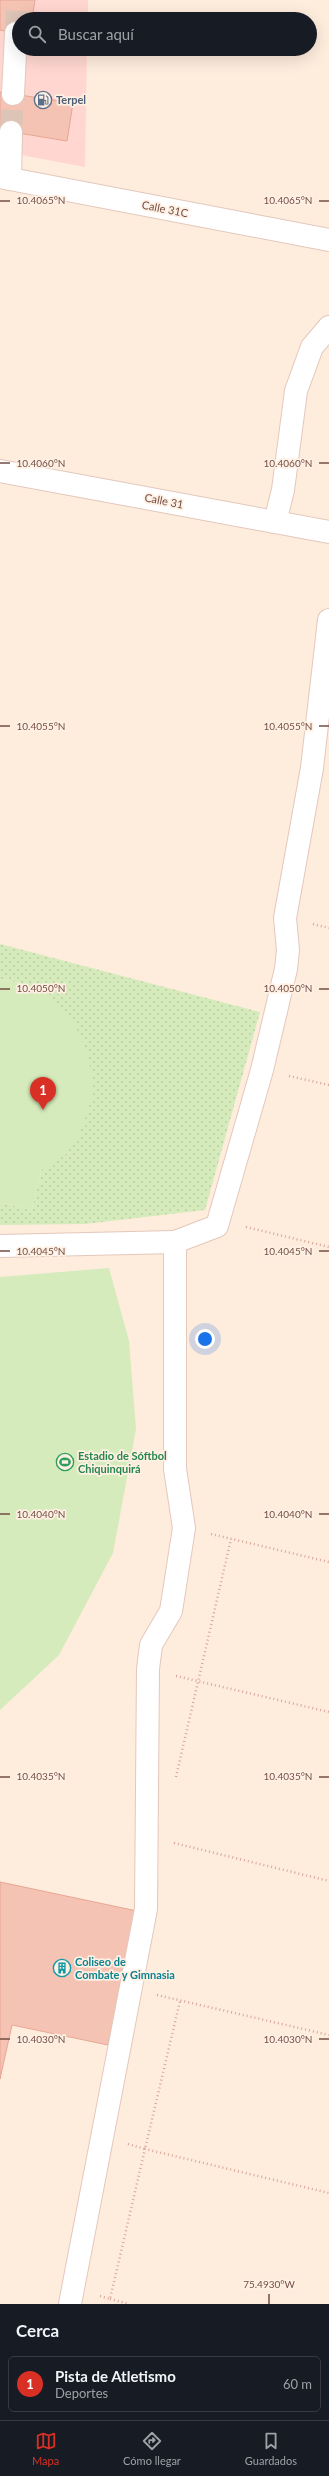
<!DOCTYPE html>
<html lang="es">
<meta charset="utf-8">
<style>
body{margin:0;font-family:Lato,sans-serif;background:#20242c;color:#f1f3f6}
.you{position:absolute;left:205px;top:1339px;width:14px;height:14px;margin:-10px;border:3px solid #fff;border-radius:50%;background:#1a73e8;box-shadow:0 0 0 6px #1a73e833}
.badge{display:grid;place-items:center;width:26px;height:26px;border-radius:50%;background:#d93025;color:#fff;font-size:13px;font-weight:700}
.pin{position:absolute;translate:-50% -33px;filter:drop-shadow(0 1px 2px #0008)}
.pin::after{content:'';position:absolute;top:21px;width:14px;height:12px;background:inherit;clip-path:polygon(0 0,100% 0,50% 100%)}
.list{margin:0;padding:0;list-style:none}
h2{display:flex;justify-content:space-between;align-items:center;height:52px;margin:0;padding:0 16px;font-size:17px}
h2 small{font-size:13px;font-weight:400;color:#9ea1a6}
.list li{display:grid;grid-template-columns:26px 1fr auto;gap:12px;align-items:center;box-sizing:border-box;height:56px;margin:0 8px 8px;padding:0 8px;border:1px solid #363941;border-radius:6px}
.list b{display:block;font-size:15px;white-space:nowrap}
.list p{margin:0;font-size:13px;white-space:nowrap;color:#9ea1a6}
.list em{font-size:13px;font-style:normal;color:#9ea1a6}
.icon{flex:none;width:22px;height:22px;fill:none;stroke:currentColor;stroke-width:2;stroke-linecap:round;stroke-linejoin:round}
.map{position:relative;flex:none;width:329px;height:2304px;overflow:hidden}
.search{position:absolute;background:#171b24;box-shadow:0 4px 16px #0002;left:12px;right:12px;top:12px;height:44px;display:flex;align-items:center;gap:10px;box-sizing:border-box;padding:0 14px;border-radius:22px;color:#9ea1a6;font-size:15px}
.sheet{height:116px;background:#171b24}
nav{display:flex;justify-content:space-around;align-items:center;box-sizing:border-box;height:56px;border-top:1px solid #363941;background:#171b24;font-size:11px;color:#9ea1a6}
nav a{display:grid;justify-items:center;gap:2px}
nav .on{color:#d93025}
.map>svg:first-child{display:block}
.commercial{fill:#ffd6d0}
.green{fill:url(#green-dots)}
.pitch{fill:#d6ebbb}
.building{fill:#f4c3b3;stroke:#e8a693}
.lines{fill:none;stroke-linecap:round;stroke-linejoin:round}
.minor-tunnel{stroke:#dcc4b7;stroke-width:22;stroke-dasharray:22 11;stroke-linecap:butt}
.minor-casing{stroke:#e3c8bc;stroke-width:24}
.path{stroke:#d8a697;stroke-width:2.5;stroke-dasharray:1 3;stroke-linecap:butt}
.minor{stroke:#fff;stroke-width:22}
.ticks{fill:none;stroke:#744e45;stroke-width:1.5}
.labels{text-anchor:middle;stroke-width:3.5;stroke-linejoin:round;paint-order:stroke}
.service-label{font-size:11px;font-weight:bold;fill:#4e5e75;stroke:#fff0e4;text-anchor:start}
.street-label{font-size:11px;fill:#744e45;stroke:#fff0e4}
.leisure-label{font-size:11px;font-weight:bold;fill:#27864d;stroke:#fff0e4;text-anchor:start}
.culture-label{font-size:11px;font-weight:bold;fill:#0d838f;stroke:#fff0e4;text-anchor:start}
.ticks-label{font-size:10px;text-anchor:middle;fill:#744e45;stroke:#fff0e4;stroke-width:3.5;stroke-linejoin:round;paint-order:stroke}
</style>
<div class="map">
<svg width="329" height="2304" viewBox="0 0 329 2304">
<defs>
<pattern id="green-dots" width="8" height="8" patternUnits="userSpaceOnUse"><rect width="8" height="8" fill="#d6ebbb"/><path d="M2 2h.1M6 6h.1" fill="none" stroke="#bbcba2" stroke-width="1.8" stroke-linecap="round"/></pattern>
</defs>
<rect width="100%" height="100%" fill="#feecdd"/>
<path class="commercial" d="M0 0H88V19H19V49H87L85 167 0 151Z"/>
<path class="green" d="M0 944 260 1012 205 1210 85 1224 0 1225V1202L32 1210 42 1169 67 1153 19 983 0 979Z"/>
<g class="pitch">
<path d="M0 979C19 983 41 990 56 1002 78 1019 95 1067 92 1093 89 1112 80 1138 67 1152 61 1159 50 1164 42 1169L32 1210 0 1202Z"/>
<path d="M109 1268 129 1341 136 1429 113 1553 59 1655 0 1710V1277Z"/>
</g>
<g class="building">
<path d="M0 0H35L32 19H19V34L0 30Z"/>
<path d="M0 92 73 103 67 141 0 130Z"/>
<path d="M0 1882 137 1911 108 2045 12 2025 0 2079Z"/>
</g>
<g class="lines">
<g class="minor-tunnel">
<path d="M16 33 18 0"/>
<path d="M11 132 13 94"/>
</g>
<defs>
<g id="minor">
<path d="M13 94 16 33"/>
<path d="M0 177 329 240"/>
<path d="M10 179 11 132"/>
<path d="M0 471 329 532"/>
<path d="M275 522 283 490 296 391 312 347 329 327"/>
<path d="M0 1246 175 1242"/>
<path d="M70 2304 146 1909 148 1669 151 1645 171 1611 184 1528 175 1469V1242L217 1226 262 1070 286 969 288 950 285 918 312 768 329 620"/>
</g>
</defs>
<use href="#minor" class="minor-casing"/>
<g class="path">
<path d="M313 924 329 928"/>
<path d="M289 1076 329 1085"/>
<path d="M246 1227 329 1247"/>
<path d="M211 1534 329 1562"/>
<path d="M176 1676 329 1712"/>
<path d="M176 1777 231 1539"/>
<path d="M174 1843 329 1881"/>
<path d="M157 1995 329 2035"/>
<path d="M128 2144 145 2149 180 2001"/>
<path d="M100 2296 110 2299 145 2149 329 2193"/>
<path d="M110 2299 129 2304"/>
</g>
<use href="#minor" class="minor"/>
</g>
<path class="ticks" d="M0 201H10M319 201H329M0 463H10M319 463H329M0 726H10M319 726H329M0 989H10M319 989H329M0 1251H10M319 1251H329M0 1514H10M319 1514H329M0 1777H10M319 1777H329M0 2039H10M319 2039H329M269 2294V2304"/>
<defs>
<symbol id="fuel-ring" viewBox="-11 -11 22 22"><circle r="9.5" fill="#fff0e4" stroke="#5c6f8a" stroke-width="1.5"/><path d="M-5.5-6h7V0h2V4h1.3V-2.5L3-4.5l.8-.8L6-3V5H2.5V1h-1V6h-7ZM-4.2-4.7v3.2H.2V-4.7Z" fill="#5c6f8a"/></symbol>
<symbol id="stadium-ring" viewBox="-11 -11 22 22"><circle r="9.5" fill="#fff0e4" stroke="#2e9e5b" stroke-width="1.5"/><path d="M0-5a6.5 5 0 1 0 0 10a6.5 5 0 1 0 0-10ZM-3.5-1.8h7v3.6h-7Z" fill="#2e9e5b"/></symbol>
<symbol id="building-ring" viewBox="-11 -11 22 22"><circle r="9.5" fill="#fff0e4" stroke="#0f9aa8" stroke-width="1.5"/><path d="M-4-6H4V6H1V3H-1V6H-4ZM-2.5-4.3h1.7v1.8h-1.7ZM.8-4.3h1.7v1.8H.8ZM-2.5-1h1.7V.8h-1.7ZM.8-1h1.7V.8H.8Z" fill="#0f9aa8"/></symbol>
</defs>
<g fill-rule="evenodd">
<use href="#fuel-ring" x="33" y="90" width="20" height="20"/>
<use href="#stadium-ring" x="55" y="1452" width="20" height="20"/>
<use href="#building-ring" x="52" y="1958" width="20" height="20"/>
</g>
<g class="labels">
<g class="service-label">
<text x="56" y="104">Terpel</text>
</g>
<g class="street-label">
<text transform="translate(165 209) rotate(11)" y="4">Calle 31C</text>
<text transform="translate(164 501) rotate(11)" y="4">Calle 31</text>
</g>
<g class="leisure-label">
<text x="78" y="1460">Estadio de Sóftbol<tspan x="78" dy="13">Chiquinquirá</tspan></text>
</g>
<g class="culture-label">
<text x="75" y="1966">Coliseo de<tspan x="75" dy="13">Combate y Gimnasia</tspan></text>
</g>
</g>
<g class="ticks-label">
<text x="41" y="204">10.4065°N</text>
<text x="288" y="204">10.4065°N</text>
<text x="41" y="467">10.4060°N</text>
<text x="288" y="467">10.4060°N</text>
<text x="41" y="730">10.4055°N</text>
<text x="288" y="730">10.4055°N</text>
<text x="41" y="992">10.4050°N</text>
<text x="288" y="992">10.4050°N</text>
<text x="41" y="1255">10.4045°N</text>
<text x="288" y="1255">10.4045°N</text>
<text x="41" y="1518">10.4040°N</text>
<text x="288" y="1518">10.4040°N</text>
<text x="41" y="1780">10.4035°N</text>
<text x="288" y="1780">10.4035°N</text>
<text x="41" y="2043">10.4030°N</text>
<text x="288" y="2043">10.4030°N</text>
<text x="269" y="2288">75.4930°W</text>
</g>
</svg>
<div class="you"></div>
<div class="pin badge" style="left:43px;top:1110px">1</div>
<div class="search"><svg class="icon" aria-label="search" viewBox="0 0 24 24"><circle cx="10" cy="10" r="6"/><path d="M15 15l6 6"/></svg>Buscar aquí</div>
</div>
<section class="sheet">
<h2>Cerca<small></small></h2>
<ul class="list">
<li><span class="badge">1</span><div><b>Pista de Atletismo</b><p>Deportes</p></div><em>60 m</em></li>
</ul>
</section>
<nav>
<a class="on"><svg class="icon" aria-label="map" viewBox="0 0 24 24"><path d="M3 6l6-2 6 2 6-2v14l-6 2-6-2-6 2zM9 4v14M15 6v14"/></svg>Mapa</a>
<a><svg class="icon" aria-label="directions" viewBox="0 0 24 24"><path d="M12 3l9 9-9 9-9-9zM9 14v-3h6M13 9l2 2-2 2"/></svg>Cómo llegar</a>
<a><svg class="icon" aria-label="saved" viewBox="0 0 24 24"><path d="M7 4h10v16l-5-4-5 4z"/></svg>Guardados</a>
</nav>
